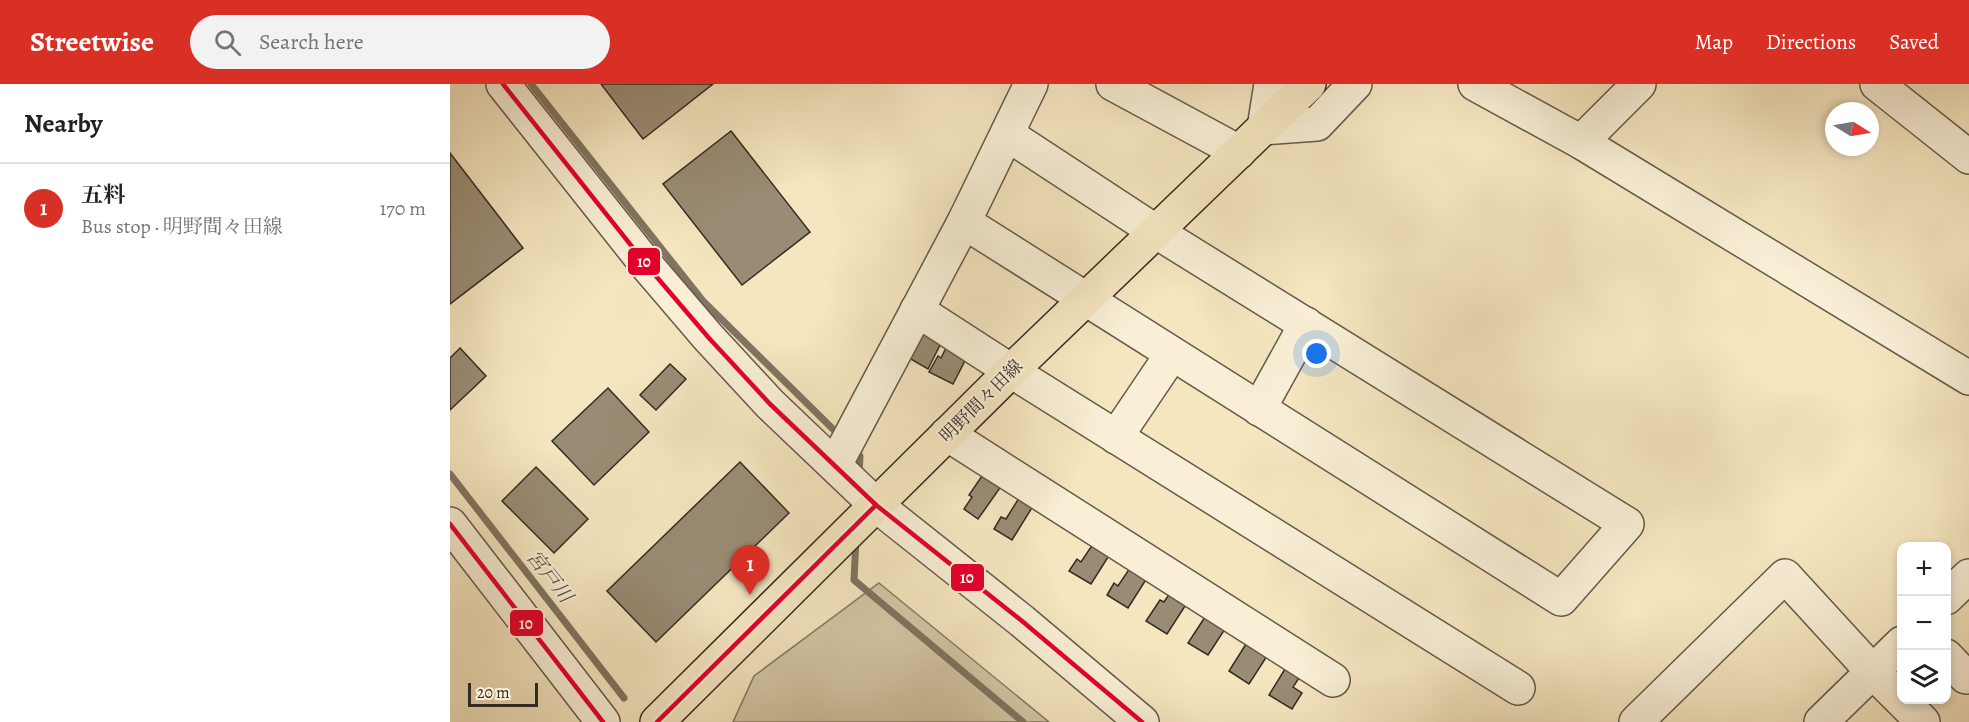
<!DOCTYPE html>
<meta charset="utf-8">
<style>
body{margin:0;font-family:Alegreya,"Noto Serif JP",serif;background:#f2f2f2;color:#202124}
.controls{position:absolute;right:18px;bottom:18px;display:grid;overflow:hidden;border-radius:12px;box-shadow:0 3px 9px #0003}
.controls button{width:54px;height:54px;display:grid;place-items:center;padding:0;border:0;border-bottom:2px solid #e0e0e0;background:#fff;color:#202124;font:30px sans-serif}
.compass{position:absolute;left:1375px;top:18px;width:54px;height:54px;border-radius:50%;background:#fff;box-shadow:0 3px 9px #0003;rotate:101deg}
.scale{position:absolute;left:18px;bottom:15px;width:70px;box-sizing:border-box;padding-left:6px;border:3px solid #352a21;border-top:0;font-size:16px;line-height:21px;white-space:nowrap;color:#352a21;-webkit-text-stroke:4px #f8efd6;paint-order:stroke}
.you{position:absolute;left:867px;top:270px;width:21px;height:21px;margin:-15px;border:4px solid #fff;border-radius:50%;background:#1a73e8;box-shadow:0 0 0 9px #1a73e833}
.badge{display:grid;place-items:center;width:39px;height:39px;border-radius:50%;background:#d93025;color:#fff;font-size:20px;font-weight:700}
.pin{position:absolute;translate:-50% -50px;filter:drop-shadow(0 2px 3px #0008)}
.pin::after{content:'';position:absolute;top:32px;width:21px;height:18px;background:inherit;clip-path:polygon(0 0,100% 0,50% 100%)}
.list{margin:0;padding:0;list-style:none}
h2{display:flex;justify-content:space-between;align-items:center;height:78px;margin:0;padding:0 24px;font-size:26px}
h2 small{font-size:20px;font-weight:400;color:#757577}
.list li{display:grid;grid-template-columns:39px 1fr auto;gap:18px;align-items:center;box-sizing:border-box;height:90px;padding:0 24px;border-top:2px solid #e0e0e0}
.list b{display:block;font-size:22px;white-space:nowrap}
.list p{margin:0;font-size:20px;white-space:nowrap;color:#757577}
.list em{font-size:20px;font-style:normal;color:#757577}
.icon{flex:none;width:33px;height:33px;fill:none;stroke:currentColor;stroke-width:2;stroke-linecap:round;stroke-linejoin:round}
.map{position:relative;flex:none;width:1519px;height:638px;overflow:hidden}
header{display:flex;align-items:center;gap:36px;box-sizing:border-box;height:84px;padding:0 30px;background:#d93025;color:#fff}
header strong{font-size:28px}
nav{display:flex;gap:33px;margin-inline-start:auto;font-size:21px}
.search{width:420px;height:54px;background:#f2f2f2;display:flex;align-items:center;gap:15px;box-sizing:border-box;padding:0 21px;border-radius:33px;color:#757577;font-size:22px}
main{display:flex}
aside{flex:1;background:#fff}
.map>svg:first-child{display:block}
.green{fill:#d4c6a5;stroke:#847863;stroke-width:1.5}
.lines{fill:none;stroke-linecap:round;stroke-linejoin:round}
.stream{stroke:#817460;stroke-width:7}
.building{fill:#998c74;stroke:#352a21;stroke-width:1.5}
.minor-casing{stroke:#655949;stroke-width:36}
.major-casing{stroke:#352a21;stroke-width:36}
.minor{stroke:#f8efd6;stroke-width:33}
.major{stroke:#f5e6c0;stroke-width:33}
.bus-1-casing{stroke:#f8efd6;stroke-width:9}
.bus-1{stroke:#e4002b;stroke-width:4.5}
.labels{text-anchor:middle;stroke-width:4.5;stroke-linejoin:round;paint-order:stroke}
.street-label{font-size:18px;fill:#352a21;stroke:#f8efd6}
.water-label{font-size:20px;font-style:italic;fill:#5b4f40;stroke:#f8efd6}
.line-badge{stroke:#f8efd6;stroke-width:2}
.badge-label{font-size:16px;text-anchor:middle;font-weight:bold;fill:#fff}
</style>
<header>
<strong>Streetwise</strong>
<div class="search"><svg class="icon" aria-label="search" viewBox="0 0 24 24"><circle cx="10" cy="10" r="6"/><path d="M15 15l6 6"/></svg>Search here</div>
<nav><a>Map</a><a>Directions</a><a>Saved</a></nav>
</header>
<main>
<aside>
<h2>Nearby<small></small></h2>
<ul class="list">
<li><span class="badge">1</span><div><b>五料</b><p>Bus stop · 明野間々田線</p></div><em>170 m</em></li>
</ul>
</aside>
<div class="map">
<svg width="1519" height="638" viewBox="0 0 1519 638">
<rect width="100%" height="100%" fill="#f5e6c0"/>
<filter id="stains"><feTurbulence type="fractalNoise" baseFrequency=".00333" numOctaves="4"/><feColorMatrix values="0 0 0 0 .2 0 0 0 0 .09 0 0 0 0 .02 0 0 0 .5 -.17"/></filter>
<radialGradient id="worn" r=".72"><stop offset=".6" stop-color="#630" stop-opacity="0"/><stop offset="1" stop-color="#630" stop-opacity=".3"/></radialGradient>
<path class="green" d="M429 499 599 638H283L304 592Z"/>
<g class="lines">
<g class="stream">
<path d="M81 0 253 217 391 353"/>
<path d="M403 365 410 372 409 390"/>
<path d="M0 390 174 614"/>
<path d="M406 455 404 496 573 638"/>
</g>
</g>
<g class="building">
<path d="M151 0H263L193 55Z"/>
<path d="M281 47 360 148 292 201 213 100Z"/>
<path d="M0 69 73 164 0 220Z"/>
<path d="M473 247 492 257 478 285 459 274Z"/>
<path d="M499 258 519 269 503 300 479 288 488 272 491 274Z"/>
<path d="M10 264 36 292 0 326V274Z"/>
<path d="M220 280 236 295 206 326 190 311Z"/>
<path d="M158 304 199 348 144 401 102 357Z"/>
<path d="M290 378 339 429 206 558 157 507Z"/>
<path d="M86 383 138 435 104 469 52 417Z"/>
<path d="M534 389 552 401 528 435 514 425 522 413 519 411Z"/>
<path d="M569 414 583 422 562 456 544 445 551 433 556 435Z"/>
<path d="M643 460 660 470 641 500 619 487 627 475 631 478Z"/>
<path d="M680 484 697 494 678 524 657 511 664 499 668 502Z"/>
<path d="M720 509 737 519 717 550 696 537 710 516 714 518Z"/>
<path d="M755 533 775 545 758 571 738 559Z"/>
<path d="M796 560 817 572 799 600 779 587Z"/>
<path d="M835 585 849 594 843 603 852 609 842 625 819 611Z"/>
</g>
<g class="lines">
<defs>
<g id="minor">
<path d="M53 0 199 184 258 253 320 320 426 421 572 537 692 638"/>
<path d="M663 0 789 68"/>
<path d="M821 0 814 44 867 40 905 0"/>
<path d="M1025 0 1131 58 1519 294"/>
<path d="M1427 0 1519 73"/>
<path d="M1131 58 1189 0"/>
<path d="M514 138 1111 515 1177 440 705 147 557 50"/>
<path d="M467 226 561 287 1068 604"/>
<path d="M809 325 856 240"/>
<path d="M497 350 883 596"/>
<path d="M666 353 722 270"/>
<path d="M385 381 514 138 581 0"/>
<path d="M0 440 153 638"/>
<path d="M1496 514 1519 492"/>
<path d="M1496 572 1516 593 1519 590"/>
<path d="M1186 638 1335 492 1423 588 1473 638"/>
<path d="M1371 638 1452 559"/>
</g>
<path id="major" d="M207 638 561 287 859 0"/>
</defs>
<use href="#minor" class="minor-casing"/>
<use href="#major" class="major-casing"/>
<use href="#minor" class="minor"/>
<use href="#major" class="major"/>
<defs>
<g id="bus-1">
<path d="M53 0 199 184 258 253 320 320 426 421 572 537 692 638"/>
<path d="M0 440 153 638"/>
<path d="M207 638 426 421"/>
</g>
</defs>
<use href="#bus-1" class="bus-1-casing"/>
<use href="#bus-1" class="bus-1"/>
</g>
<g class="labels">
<g class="street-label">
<text transform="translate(531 317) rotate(-45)" y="6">明野間々田線</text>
</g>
<g class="water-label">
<text transform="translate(100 492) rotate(52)" y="7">宮戸川</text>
</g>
</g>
<g class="line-badge">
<rect x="177" y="163" width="34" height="29" rx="6" fill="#e4002b"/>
<rect x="500" y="479" width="35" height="29" rx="6" fill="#e4002b"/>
<rect x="59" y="525" width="35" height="28" rx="6" fill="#e4002b"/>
</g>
<g class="badge-label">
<text x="194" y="183">10</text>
<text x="517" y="499">10</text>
<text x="76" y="545">10</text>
</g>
<rect width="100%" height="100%" filter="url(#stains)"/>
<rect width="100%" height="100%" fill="url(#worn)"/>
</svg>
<div class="controls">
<button>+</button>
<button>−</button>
<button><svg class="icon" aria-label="layers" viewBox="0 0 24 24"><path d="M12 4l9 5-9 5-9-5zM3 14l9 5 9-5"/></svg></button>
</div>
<svg class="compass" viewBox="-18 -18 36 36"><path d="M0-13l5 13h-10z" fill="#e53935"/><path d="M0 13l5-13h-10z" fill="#757577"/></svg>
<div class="scale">20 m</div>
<div class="you"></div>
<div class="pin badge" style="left:300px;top:511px">1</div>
</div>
</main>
